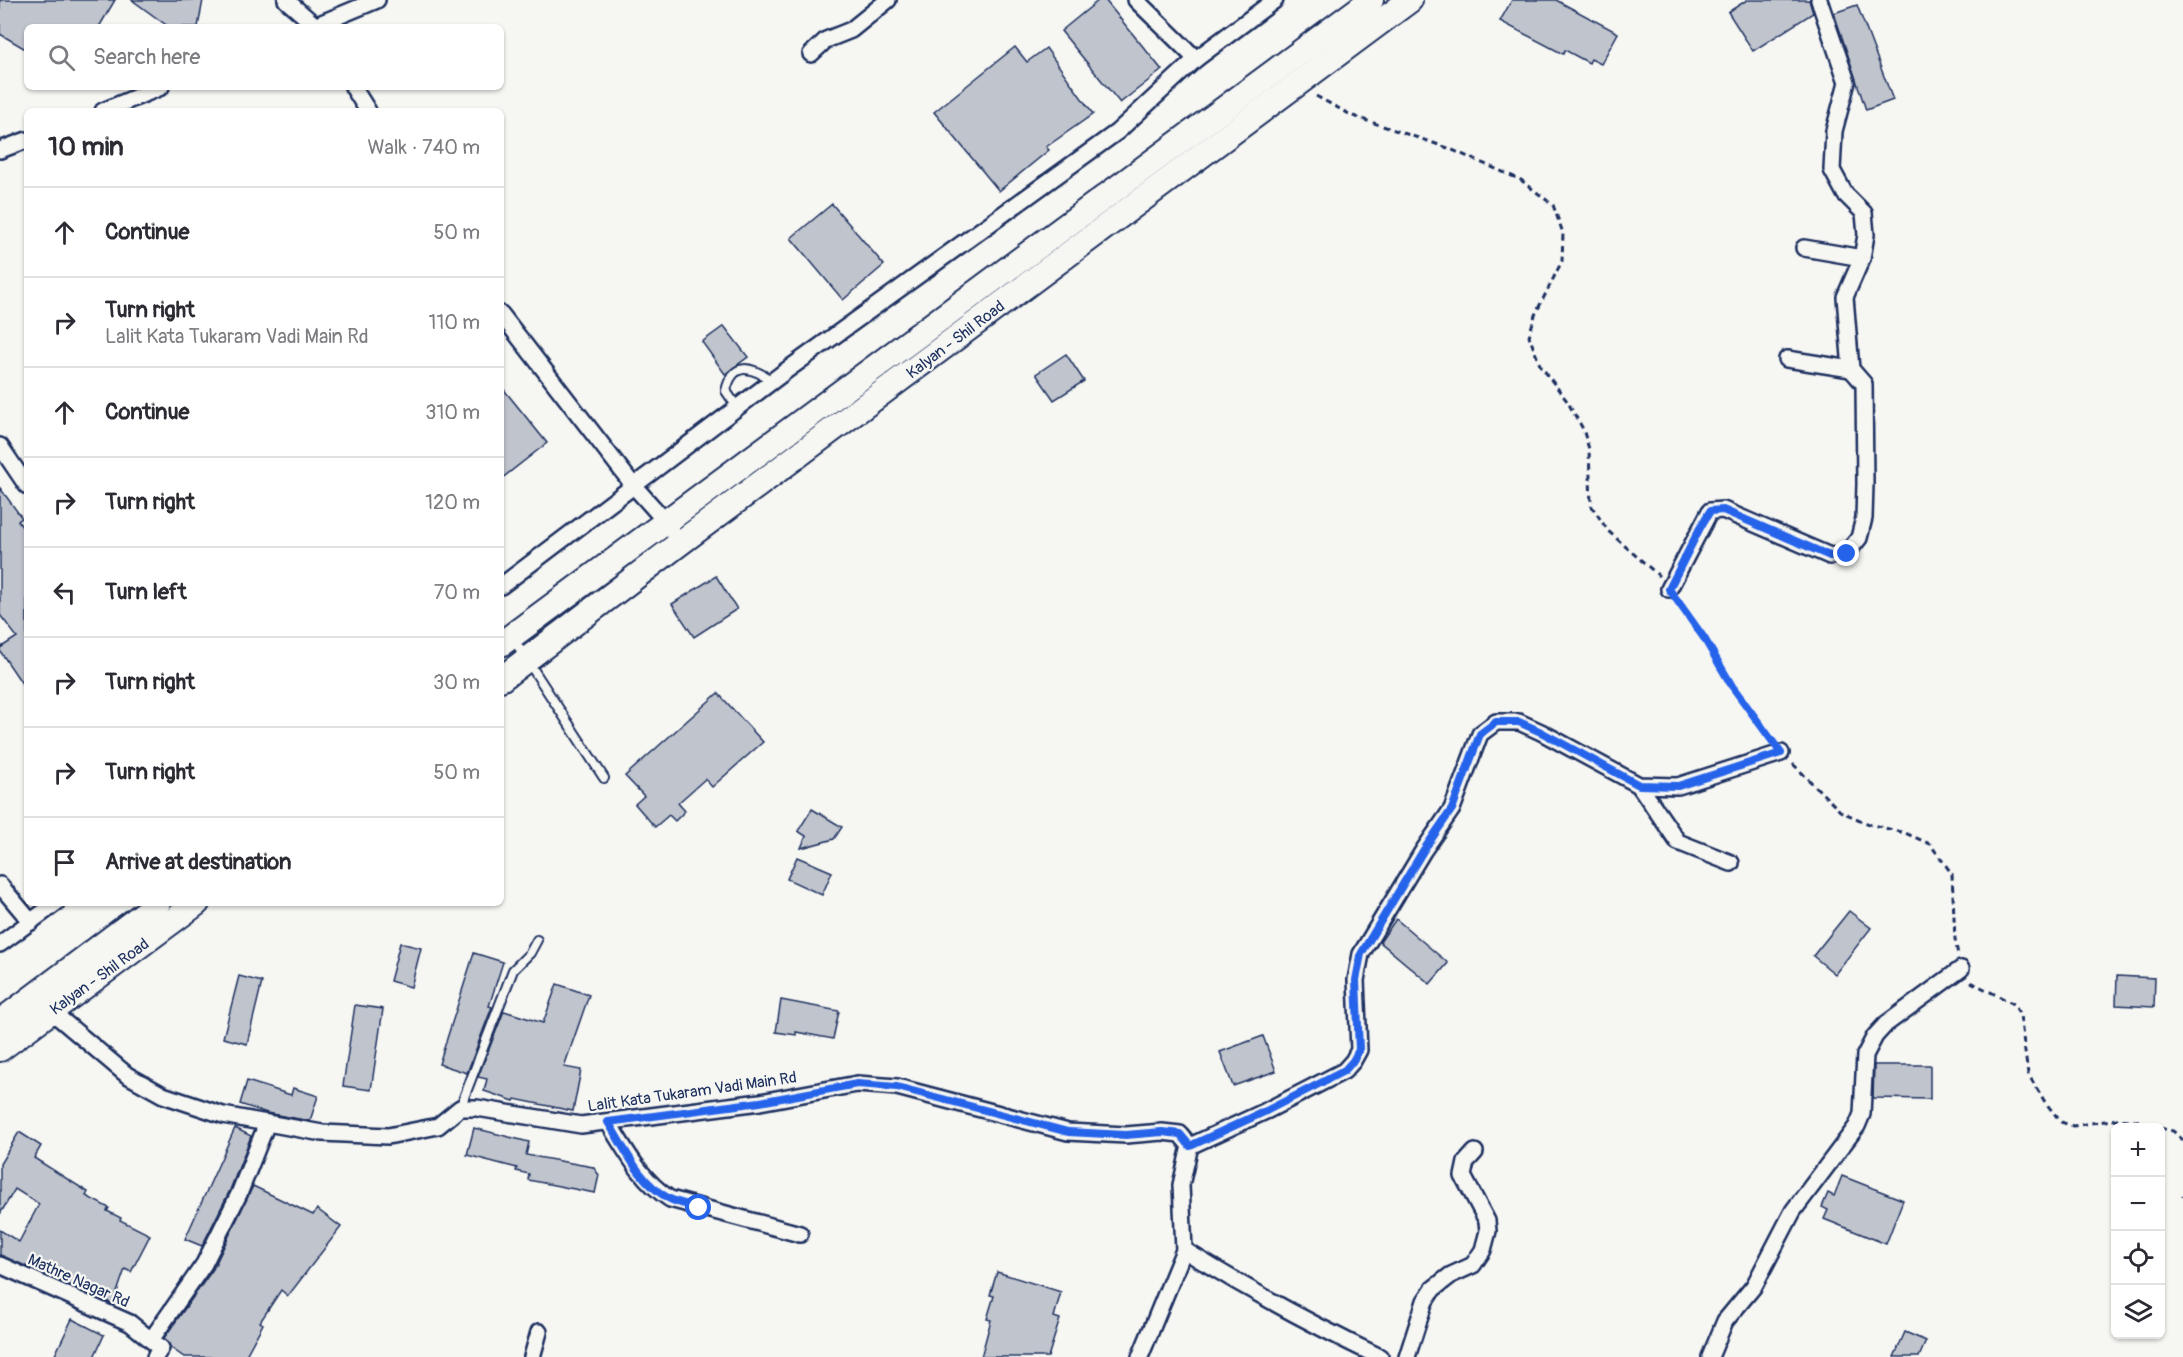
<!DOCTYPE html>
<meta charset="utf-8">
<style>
body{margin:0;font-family:Pangolin,sans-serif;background:#f2f2f3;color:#2b2b33}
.controls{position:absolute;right:18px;bottom:18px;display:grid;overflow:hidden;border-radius:9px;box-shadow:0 2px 4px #0004}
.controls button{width:54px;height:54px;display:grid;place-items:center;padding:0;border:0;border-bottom:2px solid #e1e1e2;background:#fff;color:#2b2b33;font:30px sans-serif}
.stop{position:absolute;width:18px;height:18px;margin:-14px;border:4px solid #2563eb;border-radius:50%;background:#fff}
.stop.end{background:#2563eb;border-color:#fff;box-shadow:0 2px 6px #0008}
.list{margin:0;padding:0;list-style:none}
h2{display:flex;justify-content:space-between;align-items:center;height:78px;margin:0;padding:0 24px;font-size:26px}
h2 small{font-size:20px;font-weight:400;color:#7c7c81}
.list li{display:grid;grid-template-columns:39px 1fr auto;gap:18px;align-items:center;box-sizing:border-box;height:90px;padding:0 24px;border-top:2px solid #e1e1e2}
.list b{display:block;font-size:22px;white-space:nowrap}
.list p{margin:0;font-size:20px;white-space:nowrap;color:#7c7c81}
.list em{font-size:20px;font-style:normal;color:#7c7c81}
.icon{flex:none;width:33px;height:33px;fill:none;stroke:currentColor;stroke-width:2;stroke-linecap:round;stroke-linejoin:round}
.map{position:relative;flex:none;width:2183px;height:1357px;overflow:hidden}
.search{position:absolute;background:#fff;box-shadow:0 2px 4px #0004;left:24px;top:24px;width:480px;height:66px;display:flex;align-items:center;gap:15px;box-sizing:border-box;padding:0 21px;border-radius:9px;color:#7c7c81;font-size:22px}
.panel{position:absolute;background:#fff;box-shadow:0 2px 4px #0004;left:24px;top:108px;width:480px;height:798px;border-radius:9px}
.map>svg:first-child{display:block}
.building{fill:#c0c4cd;stroke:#1b2f5e;stroke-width:1.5}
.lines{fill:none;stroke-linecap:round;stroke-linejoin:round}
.service-casing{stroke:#1b2f5e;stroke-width:12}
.minor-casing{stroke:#1b2f5e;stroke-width:20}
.primary-casing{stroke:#1b2f5e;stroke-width:28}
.path{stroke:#1b2f5e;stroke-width:3;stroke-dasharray:6 4.5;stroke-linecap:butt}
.service{stroke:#f6f6f2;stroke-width:8}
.minor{stroke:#f6f6f2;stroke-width:15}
.primary{stroke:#f6f6f2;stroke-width:24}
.route{stroke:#2563eb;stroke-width:8}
.labels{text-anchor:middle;stroke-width:4.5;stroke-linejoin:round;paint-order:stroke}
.street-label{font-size:16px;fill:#1b2f5e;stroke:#f6f6f2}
</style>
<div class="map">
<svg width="2183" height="1357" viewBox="0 0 2183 1357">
<rect width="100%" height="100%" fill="#f6f6f2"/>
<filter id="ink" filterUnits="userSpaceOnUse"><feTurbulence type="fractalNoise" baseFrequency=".0167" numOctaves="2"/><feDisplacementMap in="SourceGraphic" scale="12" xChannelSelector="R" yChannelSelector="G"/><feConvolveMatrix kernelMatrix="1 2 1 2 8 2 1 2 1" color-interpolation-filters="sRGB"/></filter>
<g filter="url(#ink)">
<g class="building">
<path d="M0 0H115L99 27H27V50L0 34Z"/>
<path d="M132 0H203L198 27H169Z"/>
<path d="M1099 0H1105L1162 70 1120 103 1061 31Z"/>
<path d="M1512 0H1556L1618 33 1601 64 1591 59 1589 63 1565 50 1563 54 1500 21Z"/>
<path d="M1747 0H1809L1813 13 1753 51 1728 12Z"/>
<path d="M1857 5 1893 100 1866 110 1834 13Z"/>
<path d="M1015 47 1027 62 1046 48 1093 114 1046 147 1049 150 999 191 934 112Z"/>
<path d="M832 204 884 265 843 300 791 238Z"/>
<path d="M724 326 748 357 725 374 702 342Z"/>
<path d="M1066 354 1084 381 1054 400 1036 374Z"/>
<path d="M501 386 547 443 501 479Z"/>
<path d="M0 488 22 518 18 521 27 534V691L0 651V648L17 637 0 615Z"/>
<path d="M716 576 737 609 694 637 672 604Z"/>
<path d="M718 693 763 742 712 787 705 779 678 803 685 811 675 821 669 815 655 827 635 804 644 796 625 776Z"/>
<path d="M812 809 842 827 834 839 801 848 806 836 798 831Z"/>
<path d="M797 857 832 872 822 895 787 879Z"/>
<path d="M1849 911 1871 928 1835 974 1813 956Z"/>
<path d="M1396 919 1448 963 1430 984 1380 942Z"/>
<path d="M400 943 421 948 411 987 390 981Z"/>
<path d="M474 953 503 962 489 1006 492 1007 467 1073 439 1064Z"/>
<path d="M239 976 262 982 247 1044 223 1038Z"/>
<path d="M2117 976 2155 978 2154 1007 2116 1005Z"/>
<path d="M557 984 589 995 564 1067 581 1070 573 1111 515 1099 514 1101 484 1091 487 1079 478 1077 504 1011 543 1023Z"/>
<path d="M781 1000 839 1011 833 1039 796 1032V1035L776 1032Z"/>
<path d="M355 1005 383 1009 371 1090 343 1086Z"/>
<path d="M1263 1036 1276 1071 1233 1086 1220 1052Z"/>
<path d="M1874 1065H1930V1099L1873 1098Z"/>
<path d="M247 1081 291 1095 293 1088 318 1096 310 1121 267 1113 240 1104Z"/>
<path d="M235 1128 251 1136 230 1190 202 1246 185 1239Z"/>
<path d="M474 1128 529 1142 526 1155 593 1167 599 1175 595 1193 528 1180 529 1174 516 1171 517 1168 467 1155Z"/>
<path d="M19 1132 41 1146 34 1158 88 1192 86 1196 109 1208 107 1211 121 1218 120 1220 150 1235 131 1272 125 1269 113 1304 0 1255V1230L19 1242 39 1204 15 1189 0 1214V1164Z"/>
<path d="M1842 1176 1903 1200 1886 1244 1824 1219 1828 1210 1822 1207 1828 1193 1834 1196Z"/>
<path d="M253 1186 313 1215 317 1209 341 1227 288 1296 281 1290 260 1322 263 1324 245 1357H184L171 1348 164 1338 213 1269Z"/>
<path d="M997 1272 1061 1292 1054 1317 1060 1319 1048 1357H981L991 1320 987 1319 994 1296 990 1295Z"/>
<path d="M72 1319 104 1335 94 1357H54Z"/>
<path d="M1905 1332 1926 1341 1919 1357H1894Z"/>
</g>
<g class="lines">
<defs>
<g id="service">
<path d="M737 407 726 391C733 360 752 367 772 381"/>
<path d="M514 640 604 778"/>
<path d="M460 1108 513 970 530 953 537 940"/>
</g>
<g id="minor">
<path d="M286 0 317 27"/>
<path d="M1136 0 1196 59"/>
<path d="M312 27 377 0"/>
<path d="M811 54 826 40 851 30 888 0"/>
<path d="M353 87 368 111"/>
<path d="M103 111 161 87"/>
<path d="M0 150 27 140"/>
<path d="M1804 248 1862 258"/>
<path d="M501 314 633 485 666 522 680 543"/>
<path d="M1787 359 1851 369"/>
<path d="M0 446 27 486"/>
<path d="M501 586 787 370 1117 132 1196 59 1275 0"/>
<path d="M1669 589 1710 511 1723 510 1830 556 1847 553 1859 538 1864 518 1865 484 1864 384 1851 369 1845 297 1862 258 1866 235 1864 213 1845 194 1832 170 1834 131 1847 82 1819 0"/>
<path d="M1639 785 1678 842 1731 863"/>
<path d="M0 885 31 922"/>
<path d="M0 944 56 903"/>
<path d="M48 1005 51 1011 127 1075 163 1095 223 1115 322 1133 388 1136 438 1126 460 1108H477L581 1125 760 1102 857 1084 897 1087 1068 1132 1126 1135 1162 1132 1180 1134 1190 1146 1181 1185 1184 1250 1140 1357"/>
<path d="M608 1122C626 1151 641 1180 670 1199L800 1234"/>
<path d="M1190 1146 1266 1111 1344 1071 1353 1061 1359 1050 1356 980 1361 954 1423 851 1452 809 1480 734 1496 722H1519L1541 732 1639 785 1678 786 1781 753"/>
<path d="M1184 1250C1247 1289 1313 1325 1380 1357"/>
<path d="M0 1265 130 1323 161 1348 155 1357"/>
<path d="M151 1340 204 1264 239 1194 267 1123"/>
<path d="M532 1357 539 1332"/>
<path d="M1407 1357 1425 1301 1433 1289 1451 1275 1473 1265 1483 1250 1488 1231 1487 1221 1463 1176 1466 1162 1475 1152"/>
<path d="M1710 1357 1725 1321 1754 1286 1793 1211 1857 1126 1862 1114 1865 1055 1875 1036 1886 1024 1961 969"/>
</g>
<g id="primary">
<path d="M501 644 1371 0"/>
<path d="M501 679 680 543 1410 0"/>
<path d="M0 1022 158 903"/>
<path d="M0 1049 197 903"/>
</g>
</defs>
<use href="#service" class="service-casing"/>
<use href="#minor" class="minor-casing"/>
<use href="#primary" class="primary-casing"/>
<g class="path">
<path d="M1316 96 1353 116 1448 148 1521 180 1553 205 1563 233 1562 261 1535 315 1529 336 1540 365 1567 401 1583 429 1589 449 1591 505 1608 531 1659 576"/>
<path d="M1679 602 1704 638 1732 686 1771 738"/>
<path d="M1793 764 1840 811 1869 824 1905 833 1930 844 1952 874 1955 939 1958 955"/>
<path d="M1971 982 2014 1004 2020 1015 2028 1074 2045 1102 2061 1122 2073 1126 2117 1119 2139 1121 2160 1128"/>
<path d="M2160 1128 2173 1131 2183 1140"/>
<path d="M2183 1195V1196"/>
</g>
<use href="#service" class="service"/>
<use href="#minor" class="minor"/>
<use href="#primary" class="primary"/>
</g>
</g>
<g class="lines" filter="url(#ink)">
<path class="route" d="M699 1208C689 1205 677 1203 668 1198 639 1182 625 1149 608 1122L760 1102 857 1084 897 1087 1068 1132 1126 1135 1162 1132 1180 1134 1190 1146 1266 1111 1344 1071 1353 1061 1359 1050 1356 980 1361 954 1423 851 1452 809 1480 734 1496 722H1519L1541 732 1639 785 1678 786 1781 753 1732 686 1704 638 1669 589 1701 526 1710 511 1723 510 1830 556 1847 554"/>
</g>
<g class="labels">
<g class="street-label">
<text transform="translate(955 339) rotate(-37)" y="6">Kalyan - Shil Road</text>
<text transform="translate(99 976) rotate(-36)" y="6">Kalyan - Shil Road</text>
<text transform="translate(692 1091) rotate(-8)" y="6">Lalit Kata Tukaram Vadi Main Rd</text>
<text transform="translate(79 1280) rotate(24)" y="6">Mathre Nagar Rd</text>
</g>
</g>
</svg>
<div class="controls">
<button>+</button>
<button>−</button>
<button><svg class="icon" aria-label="locate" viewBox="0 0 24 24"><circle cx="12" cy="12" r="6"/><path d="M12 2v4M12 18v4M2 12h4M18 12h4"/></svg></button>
<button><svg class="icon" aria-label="layers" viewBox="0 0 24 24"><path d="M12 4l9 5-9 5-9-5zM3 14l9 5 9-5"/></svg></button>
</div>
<div class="stop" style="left:699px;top:1208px"></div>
<div class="stop end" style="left:1847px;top:554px"></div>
<div class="search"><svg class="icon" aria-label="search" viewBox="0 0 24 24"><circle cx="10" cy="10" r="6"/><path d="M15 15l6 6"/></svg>Search here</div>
<section class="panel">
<h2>10 min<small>Walk · 740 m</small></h2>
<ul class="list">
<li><svg class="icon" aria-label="ahead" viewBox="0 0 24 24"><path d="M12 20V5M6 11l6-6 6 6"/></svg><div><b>Continue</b></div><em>50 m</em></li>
<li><svg class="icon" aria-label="right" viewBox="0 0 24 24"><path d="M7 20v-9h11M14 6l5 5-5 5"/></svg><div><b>Turn right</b><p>Lalit Kata Tukaram Vadi Main Rd</p></div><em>110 m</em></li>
<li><svg class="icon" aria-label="ahead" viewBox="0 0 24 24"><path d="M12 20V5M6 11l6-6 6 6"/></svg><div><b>Continue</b></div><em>310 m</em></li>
<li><svg class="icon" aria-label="right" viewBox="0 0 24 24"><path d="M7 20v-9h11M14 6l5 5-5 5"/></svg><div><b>Turn right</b></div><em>120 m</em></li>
<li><svg class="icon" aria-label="left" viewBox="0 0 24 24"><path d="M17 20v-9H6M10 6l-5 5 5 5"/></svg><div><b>Turn left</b></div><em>70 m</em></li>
<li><svg class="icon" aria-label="right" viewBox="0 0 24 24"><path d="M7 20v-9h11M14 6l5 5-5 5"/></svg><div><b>Turn right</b></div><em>30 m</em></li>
<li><svg class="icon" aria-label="right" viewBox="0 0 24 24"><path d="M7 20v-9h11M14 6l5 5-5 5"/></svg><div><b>Turn right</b></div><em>50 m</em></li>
<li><svg class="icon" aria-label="arrive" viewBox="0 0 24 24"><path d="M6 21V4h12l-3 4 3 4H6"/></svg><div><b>Arrive at destination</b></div></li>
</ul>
</section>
</div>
